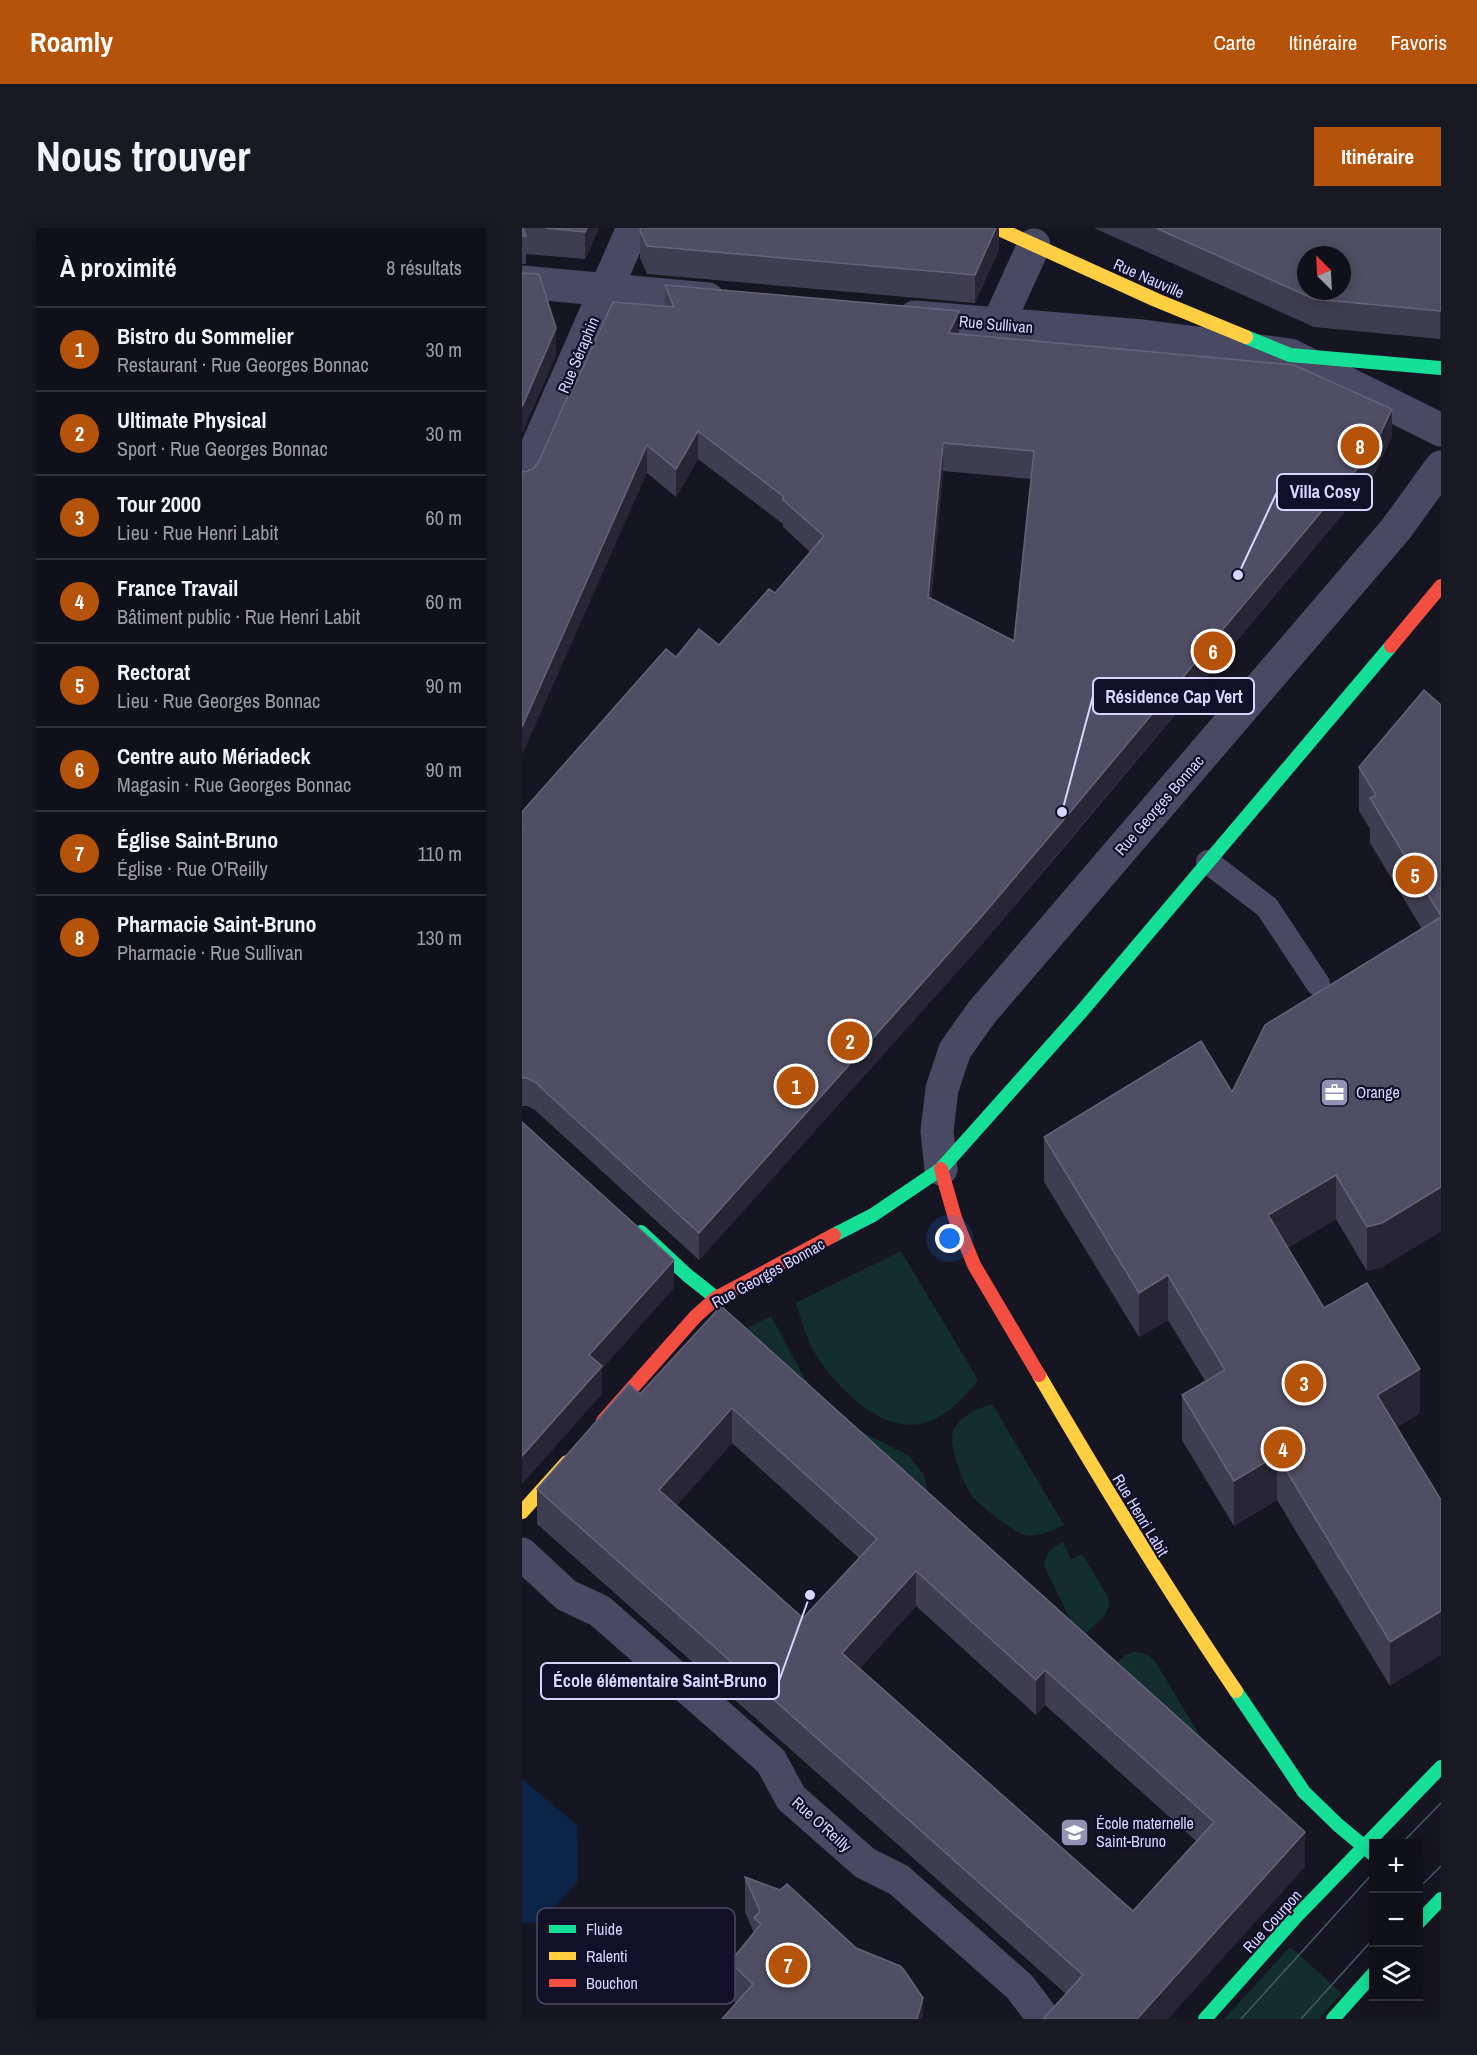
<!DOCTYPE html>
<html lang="fr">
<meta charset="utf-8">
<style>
body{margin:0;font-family:"Archivo Narrow",sans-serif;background:#191923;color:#f1f3f6}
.controls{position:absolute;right:18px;bottom:18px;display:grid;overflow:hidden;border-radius:0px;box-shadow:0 3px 15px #0003}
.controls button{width:54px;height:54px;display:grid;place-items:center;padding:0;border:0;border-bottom:2px solid #303039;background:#10101a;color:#f1f3f6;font:30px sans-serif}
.compass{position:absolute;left:775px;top:18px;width:54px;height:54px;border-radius:50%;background:#10101a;box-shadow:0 3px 15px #0003;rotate:336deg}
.you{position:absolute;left:428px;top:1011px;width:21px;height:21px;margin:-15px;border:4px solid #fff;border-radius:50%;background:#1a73e8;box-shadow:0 0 0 9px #1a73e833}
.badge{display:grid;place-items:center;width:39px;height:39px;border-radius:50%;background:#b45309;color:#fff;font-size:20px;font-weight:700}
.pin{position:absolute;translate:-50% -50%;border:3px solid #fff;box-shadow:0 2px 6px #0006}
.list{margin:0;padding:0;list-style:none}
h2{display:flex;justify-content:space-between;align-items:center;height:78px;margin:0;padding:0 24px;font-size:26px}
h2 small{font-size:20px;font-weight:400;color:#9c9da2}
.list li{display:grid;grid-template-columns:39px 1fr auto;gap:18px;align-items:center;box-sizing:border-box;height:84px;padding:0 24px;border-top:2px solid #303039}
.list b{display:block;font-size:22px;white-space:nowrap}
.list p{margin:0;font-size:20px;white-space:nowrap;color:#9c9da2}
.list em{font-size:20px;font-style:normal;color:#9c9da2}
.icon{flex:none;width:33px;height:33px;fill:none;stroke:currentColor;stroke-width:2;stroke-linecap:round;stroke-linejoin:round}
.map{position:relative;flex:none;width:919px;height:1791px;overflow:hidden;border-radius:0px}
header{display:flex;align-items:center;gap:36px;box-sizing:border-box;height:84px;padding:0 30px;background:#b45309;color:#fff}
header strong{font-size:28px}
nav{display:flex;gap:33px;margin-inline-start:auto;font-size:21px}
.intro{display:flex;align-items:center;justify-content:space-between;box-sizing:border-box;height:144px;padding:0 36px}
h1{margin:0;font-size:42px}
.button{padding:15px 27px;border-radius:0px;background:#b45309;color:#fff;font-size:21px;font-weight:700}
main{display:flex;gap:36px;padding:0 36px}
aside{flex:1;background:#10101a;border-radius:0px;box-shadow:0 3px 15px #0003}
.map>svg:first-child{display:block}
.green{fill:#122e2d}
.water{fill:#0b2447}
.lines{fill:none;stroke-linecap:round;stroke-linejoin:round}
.lane{stroke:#494963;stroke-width:24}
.street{stroke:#494963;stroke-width:33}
.fast{stroke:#16e098;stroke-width:14}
.slow{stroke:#ffcf43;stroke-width:14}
.jam{stroke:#f24e42;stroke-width:14}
.tram{stroke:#425b6b;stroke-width:1.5}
.wall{fill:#3f3d51;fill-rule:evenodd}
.shaded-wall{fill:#282636}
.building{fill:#504e64;stroke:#65637c;stroke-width:1.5;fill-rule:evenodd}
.labels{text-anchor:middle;stroke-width:4.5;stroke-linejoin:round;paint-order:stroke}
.street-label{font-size:16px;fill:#d8d5ff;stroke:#120f28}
.poi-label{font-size:16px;fill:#d8d5ff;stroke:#120f28;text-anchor:start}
.key{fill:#120f28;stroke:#4d4a68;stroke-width:1.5}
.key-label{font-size:16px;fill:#d8d5ff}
.leader{fill:none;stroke:#d8d5ff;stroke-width:2}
.callout-dot{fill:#d8d5ff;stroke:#120f28;stroke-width:2}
.callout{fill:#120f28;stroke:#d8d5ff;stroke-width:2}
.callout-label{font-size:18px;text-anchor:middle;font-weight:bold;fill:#d8d5ff}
</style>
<header>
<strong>Roamly</strong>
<nav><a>Carte</a><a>Itinéraire</a><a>Favoris</a></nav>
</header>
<div class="intro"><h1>Nous trouver</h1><a class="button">Itinéraire</a></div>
<main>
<aside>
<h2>À proximité<small>8 résultats</small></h2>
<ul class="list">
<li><span class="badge">1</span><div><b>Bistro du Sommelier</b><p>Restaurant · Rue Georges Bonnac</p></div><em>30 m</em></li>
<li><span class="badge">2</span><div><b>Ultimate Physical</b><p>Sport · Rue Georges Bonnac</p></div><em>30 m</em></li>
<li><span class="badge">3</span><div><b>Tour 2000</b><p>Lieu · Rue Henri Labit</p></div><em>60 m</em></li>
<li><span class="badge">4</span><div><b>France Travail</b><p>Bâtiment public · Rue Henri Labit</p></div><em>60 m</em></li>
<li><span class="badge">5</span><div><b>Rectorat</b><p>Lieu · Rue Georges Bonnac</p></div><em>90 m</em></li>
<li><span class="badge">6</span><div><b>Centre auto Mériadeck</b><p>Magasin · Rue Georges Bonnac</p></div><em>90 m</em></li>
<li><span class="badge">7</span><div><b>Église Saint-Bruno</b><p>Église · Rue O'Reilly</p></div><em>110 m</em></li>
<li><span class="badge">8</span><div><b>Pharmacie Saint-Bruno</b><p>Pharmacie · Rue Sullivan</p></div><em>130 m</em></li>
</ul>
</aside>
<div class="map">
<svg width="919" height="1791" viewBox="0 0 919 1791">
<rect width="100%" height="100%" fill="#161522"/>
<g class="green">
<path d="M379 1023 456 1152C443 1169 428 1185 408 1193 365 1211 317 1162 296 1130 285 1114 280 1094 274 1075Z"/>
<path d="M249 1088 282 1149 303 1176 325 1196 387 1228 402 1247 407 1272 199 1113Z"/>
<path d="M470 1176 542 1297C530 1302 516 1310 503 1307 494 1306 457 1277 451 1269 442 1258 426 1217 431 1204 437 1188 455 1181 470 1176Z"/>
<path d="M541 1314 549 1331 560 1326 586 1369 587 1378 583 1387 558 1411 522 1338C524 1324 529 1320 541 1314Z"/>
<path d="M611 1424C621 1424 626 1426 633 1433L702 1548 595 1435 603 1427Z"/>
<path d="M768 1719 820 1765 797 1791H702Z"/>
</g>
<path class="water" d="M0 1551 55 1597 56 1653 19 1694 0 1695Z"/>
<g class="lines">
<path class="lane" d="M686 634 745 679 796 756"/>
<g class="street">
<path d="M0 54 186 71"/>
<path d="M393 89 621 108 768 127 919 202"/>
<path d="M476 96 512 17"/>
<path d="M0 253 111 0"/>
<path d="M419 941 415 903 420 861 433 822 460 784 874 301 919 239"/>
<path d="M0 1326 44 1367 78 1383 249 1533 269 1570 343 1635 377 1652 498 1759 522 1791"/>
</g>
<g class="fast">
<path d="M724 109 768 127 919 140"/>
<path d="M119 1004 165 1047 194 1070"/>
<path d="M312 1007 351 987 419 941 560 783 869 418"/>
<path d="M714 1463 782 1564 816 1597 852 1627"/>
<path d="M896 1695 919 1671"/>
<path d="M683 1791 772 1691 919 1539"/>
<path d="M811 1791 852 1745"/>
</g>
<g class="slow">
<path d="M475 0 634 72 724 109"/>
<path d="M517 1147C580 1255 644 1360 714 1463"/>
<path d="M0 1284 45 1234"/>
</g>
<g class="jam">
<path d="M869 418 919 358"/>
<path d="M419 941 433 990 452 1037 517 1147"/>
<path d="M81 1193 173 1089 194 1070 312 1007"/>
</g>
<g class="tram">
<path d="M879 1616 919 1575"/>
<path d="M896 1661 919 1638"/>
<path d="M719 1791 852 1644"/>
<path d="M779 1791 852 1710"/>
</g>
</g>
<g class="wall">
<path d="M0 0H77L63 31 4 26V36H0Z"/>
<path d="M477 0V21L453 75 125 46 118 30V3Z"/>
<path d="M572 0H919V109L918 111 792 99Z"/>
<path d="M143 57 437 106 870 208 850 251 544 617 460 716 177 1032 13 882 5 878H0V584L154 429 197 417 253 365 288 324 261 299V296L176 231 154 269 125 245 3 244 11 241 17 233 53 157 143 78ZM421 243 509 251 492 413 409 371Z"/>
<path d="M919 477V1003L860 1039 845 1043 814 991 765 1020 802 1080 898 1185 875 1199 868 1458 755 1272 712 1298 660 1212V1167L683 1153 646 1092 617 1109 522 954V909L710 864 900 701 848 615V601L837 583V539Z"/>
<path d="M199 1078 783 1639 544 1766 15 1296V1261L118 1166ZM210 1215 337 1330 281 1390 154 1278ZM394 1378 514 1487 523 1477 674 1613 611 1683 338 1440Z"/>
<path d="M223 1649 401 1791 214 1775 208 1769V1734L232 1705 223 1684Z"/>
</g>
<g class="shaded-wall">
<path d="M65 0H77L63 31V4Z"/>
<path d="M474 0H477V21L453 75V47Z"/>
<path d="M919 81V109L918 111V83Z"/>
<path d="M437 83V111L427 105Z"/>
<path d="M34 100V128L0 206V179Z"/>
<path d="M870 181V208L850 251 460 716 177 1032V1005Z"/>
<path d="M176 203V231L154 269V241Z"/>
<path d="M421 215V243L406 397V369Z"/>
<path d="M125 217V245L0 527V499Z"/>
<path d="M814 947V991L746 1031V987Z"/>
<path d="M919 959V1003L860 1039 845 1043V999Z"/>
<path d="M152 1032V1060L80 1141V1166L0 1256V1228L67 1127Z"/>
<path d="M646 1047V1092L617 1109V1065Z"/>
<path d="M898 1141V1185L855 1211V1167Z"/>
<path d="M210 1180V1215L137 1297V1262Z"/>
<path d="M755 1227V1272L712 1298V1253Z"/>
<path d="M394 1343V1378L320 1460V1425Z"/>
<path d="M919 1383V1427L868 1458V1414Z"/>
<path d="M523 1442V1477L514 1487V1452Z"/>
<path d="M783 1604V1639L646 1791H615Z"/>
<path d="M401 1770V1791H395Z"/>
</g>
<g class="building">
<path d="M0 0H1L4 8H0Z"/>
<path d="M24 0H65L63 4Z"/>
<path d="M119 0H474L453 47 125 18 118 3Z"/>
<path d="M634 0H919V81L918 83 792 71ZM784 27H820V63H784Z"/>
<path d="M0 45 17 46 34 100 0 179Z"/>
<path d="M143 57 437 83 427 105 772 137 870 181 850 223 544 589 460 688 177 1005 13 854 5 850H0V604L1 603 0 602V584L144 421 154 429 177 401 197 417 247 361 253 365 302 308 261 272V268L176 203 154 241 125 217 0 499V243L3 244 11 241 17 233 52 154 53 157 91 74 152 79ZM421 215 512 223 492 413 406 369Z"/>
<path d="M902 462 919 477V688L848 570 854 567 837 539Z"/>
<path d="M919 689V959L860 995 845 999 814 947 746 987 802 1080 845 1055 898 1141 855 1167 919 1272V1383L868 1414 755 1227 712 1253 660 1167 703 1142 646 1047 617 1065 522 909 679 813 710 864 743 797Z"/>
<path d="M0 894 152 1032 67 1127 80 1138 0 1228Z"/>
<path d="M199 1078 783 1604 615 1791H521L561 1747 15 1261 107 1156 118 1166ZM210 1180 355 1311 281 1390 137 1262ZM394 1343 514 1452 523 1442 692 1594 611 1683 320 1425Z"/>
<path d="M223 1649 258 1662 265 1656 334 1720 378 1738 382 1742 401 1770 395 1791H200L231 1756 208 1734 239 1696 232 1690 238 1683Z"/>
</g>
<defs>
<symbol id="office-square" viewBox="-11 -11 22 22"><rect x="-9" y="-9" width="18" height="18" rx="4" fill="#9492b2" stroke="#120f28"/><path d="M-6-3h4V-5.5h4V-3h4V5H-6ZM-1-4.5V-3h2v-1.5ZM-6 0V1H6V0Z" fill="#fff"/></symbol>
<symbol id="school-square" viewBox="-11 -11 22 22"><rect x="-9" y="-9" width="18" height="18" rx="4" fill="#9492b2" stroke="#120f28"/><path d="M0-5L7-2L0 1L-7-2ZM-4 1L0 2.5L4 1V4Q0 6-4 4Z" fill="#fff"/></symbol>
</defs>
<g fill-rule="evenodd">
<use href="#office-square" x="796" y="848" width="33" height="33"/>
<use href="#school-square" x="536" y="1588" width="33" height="33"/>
</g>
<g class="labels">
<g class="street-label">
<text transform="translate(627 50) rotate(24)" y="6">Rue Nauville</text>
<text transform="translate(474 96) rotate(5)" y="6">Rue Sullivan</text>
<text transform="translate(56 127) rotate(-67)" y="6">Rue Séraphin</text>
<text transform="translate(637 577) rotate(-49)" y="6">Rue Georges Bonnac</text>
<text transform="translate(246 1045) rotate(-29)" y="6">Rue Georges Bonnac</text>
<text transform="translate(619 1287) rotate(59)" y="6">Rue Henri Labit</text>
<text transform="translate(300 1596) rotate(42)" y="6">Rue O'Reilly</text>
<text transform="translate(750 1693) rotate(-48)" y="6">Rue Courpon</text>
</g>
<g class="poi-label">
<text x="834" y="870">Orange</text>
<text x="574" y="1601">École maternelle<tspan x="574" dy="18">Saint-Bruno</tspan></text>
</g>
</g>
<rect x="15" y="1680" width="198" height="96" rx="9" class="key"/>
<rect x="27" y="1697" width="27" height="8" fill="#16e098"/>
<rect x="27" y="1724" width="27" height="8" fill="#ffcf43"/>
<rect x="27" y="1751" width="27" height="8" fill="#f24e42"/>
<g class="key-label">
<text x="64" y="1707">Fluide</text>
<text x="64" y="1734">Ralenti</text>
<text x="64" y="1761">Bouchon</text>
</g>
<path class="leader" d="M716 347L755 264M540 584L571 468M288 1367L257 1453"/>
<g class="callout-dot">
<circle cx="716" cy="347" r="6"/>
<circle cx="540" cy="584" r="6"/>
<circle cx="288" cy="1367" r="6"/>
</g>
<g class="callout">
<rect x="755" y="246" width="95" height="36" rx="6"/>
<rect x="571" y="450" width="161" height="36" rx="6"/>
<rect x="19" y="1435" width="238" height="36" rx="6"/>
</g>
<g class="callout-label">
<text x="803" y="270">Villa Cosy</text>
<text x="652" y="475">Résidence Cap Vert</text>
<text x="138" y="1459">École élémentaire Saint-Bruno</text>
</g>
</svg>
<div class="controls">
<button>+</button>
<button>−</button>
<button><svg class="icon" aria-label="layers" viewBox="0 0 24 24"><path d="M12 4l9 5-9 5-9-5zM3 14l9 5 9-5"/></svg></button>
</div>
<svg class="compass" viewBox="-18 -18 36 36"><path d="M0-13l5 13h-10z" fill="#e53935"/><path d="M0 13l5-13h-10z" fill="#9c9da2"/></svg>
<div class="you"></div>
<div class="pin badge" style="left:274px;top:858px">1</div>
<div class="pin badge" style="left:328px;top:813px">2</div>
<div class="pin badge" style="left:782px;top:1155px">3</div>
<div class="pin badge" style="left:761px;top:1221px">4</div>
<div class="pin badge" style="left:893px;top:647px">5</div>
<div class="pin badge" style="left:691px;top:423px">6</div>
<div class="pin badge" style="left:266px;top:1737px">7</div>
<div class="pin badge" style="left:838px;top:218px">8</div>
</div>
</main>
